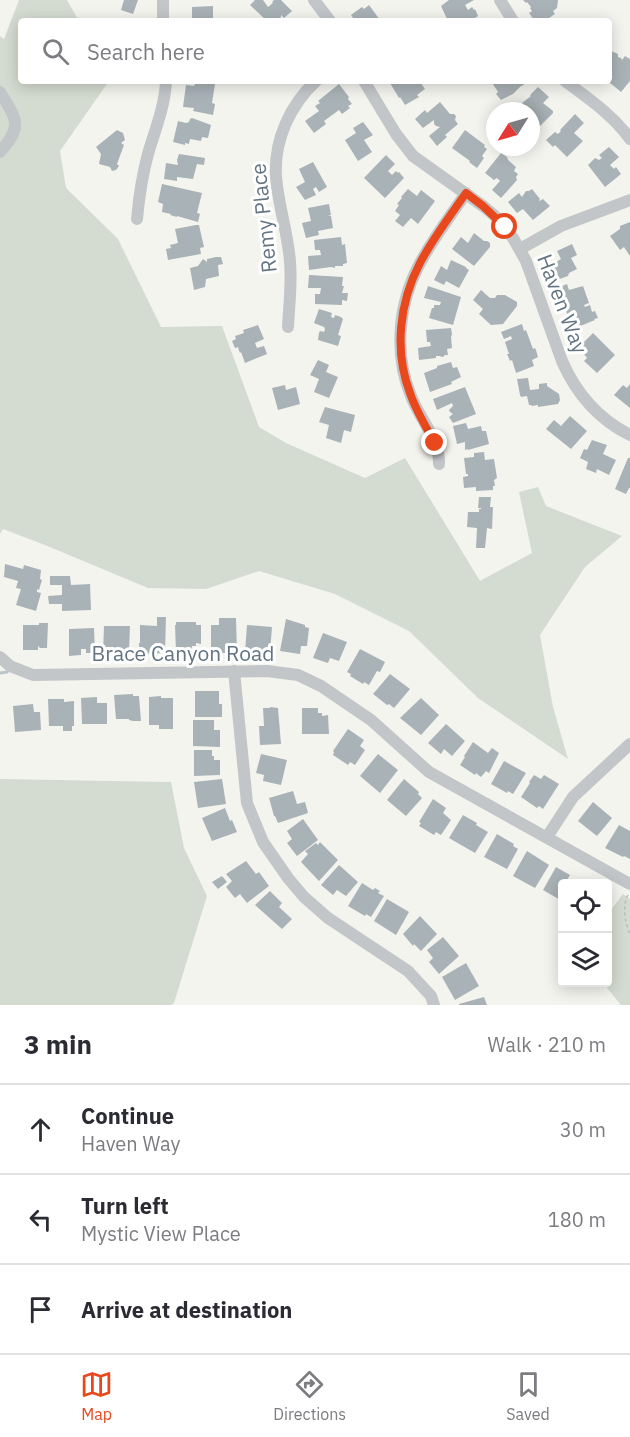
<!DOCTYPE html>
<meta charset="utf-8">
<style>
body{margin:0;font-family:"IBM Plex Sans",sans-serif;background:#f2f2f3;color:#2b2b33}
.controls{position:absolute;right:18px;bottom:18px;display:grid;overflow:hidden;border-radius:6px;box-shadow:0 3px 15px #0003}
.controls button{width:54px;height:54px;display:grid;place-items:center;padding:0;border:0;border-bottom:2px solid #e1e1e2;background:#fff;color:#2b2b33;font:30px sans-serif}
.compass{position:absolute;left:486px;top:102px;width:54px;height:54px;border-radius:50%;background:#fff;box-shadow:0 3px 15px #0003;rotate:233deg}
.stop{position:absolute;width:18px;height:18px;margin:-14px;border:4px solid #e8481b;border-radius:50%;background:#fff}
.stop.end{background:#e8481b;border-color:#fff;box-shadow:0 2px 6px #0008}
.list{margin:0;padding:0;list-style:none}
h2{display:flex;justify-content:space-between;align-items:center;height:78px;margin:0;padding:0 24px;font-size:26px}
h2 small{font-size:20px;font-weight:400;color:#7c7c81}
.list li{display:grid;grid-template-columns:39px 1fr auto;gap:18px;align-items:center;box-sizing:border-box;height:90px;padding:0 24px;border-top:2px solid #e1e1e2}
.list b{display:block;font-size:22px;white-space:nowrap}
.list p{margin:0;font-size:20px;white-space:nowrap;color:#7c7c81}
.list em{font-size:20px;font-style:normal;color:#7c7c81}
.icon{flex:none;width:33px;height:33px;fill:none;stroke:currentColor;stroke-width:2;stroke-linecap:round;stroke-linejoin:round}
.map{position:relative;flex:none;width:630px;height:1005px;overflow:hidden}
.search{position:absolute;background:#fff;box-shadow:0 3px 15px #0003;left:18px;right:18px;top:18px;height:66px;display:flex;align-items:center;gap:15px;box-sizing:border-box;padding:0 21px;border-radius:6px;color:#7c7c81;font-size:22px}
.sheet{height:348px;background:#fff}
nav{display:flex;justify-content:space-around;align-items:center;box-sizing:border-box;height:84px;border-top:2px solid #e1e1e2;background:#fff;font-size:16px;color:#7c7c81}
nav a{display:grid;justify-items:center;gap:3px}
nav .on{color:#e8481b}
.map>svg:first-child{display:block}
.green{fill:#d4dbd0}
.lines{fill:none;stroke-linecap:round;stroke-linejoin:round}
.stream{stroke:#b9c6ca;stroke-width:3}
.building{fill:#a9b2b6}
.path{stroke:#babcbe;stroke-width:1.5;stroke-dasharray:3 3;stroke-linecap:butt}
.minor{stroke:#c3c6c9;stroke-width:12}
.route{stroke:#e8481b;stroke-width:8}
.labels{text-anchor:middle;stroke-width:6;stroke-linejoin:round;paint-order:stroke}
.street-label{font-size:21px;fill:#627481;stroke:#fff}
</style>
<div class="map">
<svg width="630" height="1005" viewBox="0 0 630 1005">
<rect width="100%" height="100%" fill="#f4f4ef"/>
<g class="green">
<path d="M19 0H67L79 21H21V81H109L60 151 66 188 118 239 161 327 222 326 259 427 286 443 365 478 405 458 480 581 532 553 519 492 538 487 546 506 622 536 585 567 540 635 553 707 568 759 478 698 409 631 335 594 259 571 206 589 148 588 45 545 3 529 0 534V36L4 39Z"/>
<path d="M0 779 171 782 184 848 207 896 174 1003 171 1005H0Z"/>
<path d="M623 894 630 899V1005H621L603 983 608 982V914Z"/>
</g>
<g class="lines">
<path class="stream" d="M0 673 7 672"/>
</g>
<g class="building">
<path d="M124 0H138L133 14 121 10Z"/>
<path d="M255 0H263L268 7 273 3 272 2 274 0H281L292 11 284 18 281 15V17L277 21H267L250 5Z"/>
<path d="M449 0H474L465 5 468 10 472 7 474 10 475 9 478 16 470 21H449L448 18 447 19 441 6Z"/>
<path d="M523 0H558L557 8 553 11 555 14 549 18 551 21 534 20 529 13 532 11 530 8 531 7 527 2 526 3Z"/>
<path d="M369 5 380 20 382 18 384 21H355L351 15 362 7 364 9Z"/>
<path d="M213 6V18L215 19 216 21H183L182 18H192V7Z"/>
<path d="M609 50 618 54V57L621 58 622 60 625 56 630 59V81L621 92 609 82Z"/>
<path d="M198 81 215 84 212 103 215 104 213 115 193 111 194 108 183 107 186 85 194 86 195 84H198Z"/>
<path d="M394 81H417L419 83 420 82 425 89 417 95 419 97 405 105 400 97 399 98 390 83Z"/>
<path d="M491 81H528L522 86H521L513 94 501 100 496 94 498 92Z"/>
<path d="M339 84 349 97 348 99 352 104 348 106 350 108 342 114 339 110 324 121 326 124 314 133 305 121 319 111 315 106 320 103 318 101Z"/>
<path d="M538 87 549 97 543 103 553 111V113L539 127 537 125 535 127 531 122V111H527L522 105V103L531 96 530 95Z"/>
<path d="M440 102 450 114H454L456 116 455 120 458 124 445 135 447 137 437 146 429 136 440 127 436 126 434 124V120L423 128 415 119 425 110 427 113Z"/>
<path d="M575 114 584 123 574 133 583 141 567 157 555 145 553 147 546 140 555 132 558 134 561 131 560 130Z"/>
<path d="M192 118 211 125 208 138 202 137 201 141 190 139 189 144 185 143V145L173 142 178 121 186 123 189 122 190 119Z"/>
<path d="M363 122 373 135 364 140 372 152 358 161 345 140 356 133 353 128Z"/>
<path d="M117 130 123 133 125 140 121 143 124 145 117 164 119 166 116 170 112 171 110 167 99 164 101 154 96 147Z"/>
<path d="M465 130 485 145 484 147 487 149 482 156 484 158 477 168 469 162 470 161 452 148Z"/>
<path d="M609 147 619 157 610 165 614 169 616 167 621 174 605 187 588 165 595 158 599 160 602 158 599 155Z"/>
<path d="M501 153 507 157 508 160 516 167 514 171 518 174 516 177 517 180 501 198 492 190 500 181 497 178 494 180 485 173Z"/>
<path d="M179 154 205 158 204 165 197 164 193 179 177 177V181L164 179 166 163 178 165 177 160Z"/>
<path d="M386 155 395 164 388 171 392 175 396 171 398 173 399 172 404 178 385 198 364 178Z"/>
<path d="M313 162 327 187 319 192 316 187 313 189 316 195 305 200 296 187 305 182 299 169Z"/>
<path d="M162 184 202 193 197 213 200 214 198 222 177 216V217L170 215 171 214 162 212 163 204 158 202Z"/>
<path d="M408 189 417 196 421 190 435 201 418 224 411 218 403 227 395 221 400 215 395 211 399 205 397 204 402 198 401 197Z"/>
<path d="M532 189 540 199 539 200V201L543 199 550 206 533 220 523 209 517 213 508 202 519 193 522 197 526 191H529Z"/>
<path d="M329 204 331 215 328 216H331L333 228 318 231 319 235 306 238 302 223 311 221 308 208Z"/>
<path d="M630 222V256L624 247 620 250 610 236 620 229V226Z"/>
<path d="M196 225H199L204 247 200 248 201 254 168 260 166 249 171 248 170 245 178 243 175 229Z"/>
<path d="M474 233 484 241H487L490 243V247L474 266 452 249 461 237 468 243Z"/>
<path d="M341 237 342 245 345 244 347 263 343 264V266H335V268L331 267 309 270 308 256 321 255 320 250H315L314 240Z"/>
<path d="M572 244 577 255 571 258 577 269 569 273 568 276 557 280 549 266 561 259 557 251Z"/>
<path d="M216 257H221L223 264 218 265 219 276 206 279 205 287 194 290 190 268 198 266 203 259 207 262V259Z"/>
<path d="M451 260 466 267V268L469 270 459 288 446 281 444 285 434 280 441 266 447 270Z"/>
<path d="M309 275 343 277 342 286H344L342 293H348L347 301 342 300V305L315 304V294H320L321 288H308Z"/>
<path d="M567 284 569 290 583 286 589 303 584 305 585 307 590 305 592 312 595 311 598 318 594 319 595 320 573 329 557 288Z"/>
<path d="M428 286 461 297 453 325 429 318 432 308H434V305H440L441 302 424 298Z"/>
<path d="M481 290 490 298H495L497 295H505L517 302V306L503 324 491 325 479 314 483 309 473 300Z"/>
<path d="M319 309 332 313 331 317 334 318 335 315 341 317 343 319 338 335 341 336 338 346 318 340 319 333 320 331 324 332 325 329 324 327 314 323Z"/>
<path d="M522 324 524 331 526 330 533 349 535 348 536 350 538 357 532 360 534 366 516 373 512 360 510 361 507 354H509L505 342 512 339 511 336 504 339 501 332Z"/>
<path d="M258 325 264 339 255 343 257 348 264 346 267 354 245 363 241 352 240 353 238 348 239 347 235 348 232 341 236 339 235 336 244 333 243 330Z"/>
<path d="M451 328 452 334 451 337 452 348 447 349 448 355H445L443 357 439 356H436V358L419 360 418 348 431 346 430 342H427L426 330Z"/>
<path d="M593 333 615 355 597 373 584 361 587 358 584 354 588 351 582 344Z"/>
<path d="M318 360 329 365 326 372 338 377 329 398 314 392 319 379 310 375Z"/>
<path d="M451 362 453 368 457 367 461 377 451 382 452 384 430 392 424 373 437 368V366Z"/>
<path d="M528 378 530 390 539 389V384L547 383V386L559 394 560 400 558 404 538 407V405L532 406 531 405H529L527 396 521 397 520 395 517 379Z"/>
<path d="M630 384V408L614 395 623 385 627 388Z"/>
<path d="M285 385 286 390 296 387 300 404 278 410 272 388Z"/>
<path d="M465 387 476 414 453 423 449 417 453 414 450 412 449 410 453 406 452 403 437 410 433 399Z"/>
<path d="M325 407 355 415 351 432 344 430 341 443 326 438 329 425 319 422Z"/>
<path d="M570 416 587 431 571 449 546 429 554 420 561 426Z"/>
<path d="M466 423 468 429 481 426 482 431H486L489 444 468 450V449L465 450V442L457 444 453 426Z"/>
<path d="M592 440 607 445 603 454 616 460 609 475 597 469 596 473 586 469 588 462 580 458 584 449 587 450Z"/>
<path d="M484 452 485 460 494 459 497 478 494 480 495 486H493V490L476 491V487L464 488 463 477 468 476V474H466L464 458 474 457V453Z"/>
<path d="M628 458H630V488H629L626 494 615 489Z"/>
<path d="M479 497H491L490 507H493L492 529 487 528 485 548H476L477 528 467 527 468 512H479V509H481V508H478Z"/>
<path d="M5 564 23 569 24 565 41 570 40 579 42 580 39 590 37 589V592L41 593 36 611 16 605 21 589 16 588 18 581 4 577Z"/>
<path d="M50 576H70L71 585 90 584 91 610 62 611V604H49L48 596 62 595V585H50Z"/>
<path d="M157 617H166L165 653 139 654V643H140V625L157 626Z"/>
<path d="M219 618H236L237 653H211V625H219Z"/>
<path d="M286 619 305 625V627L309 628 307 646H301L300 654 280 651Z"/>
<path d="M176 622H196V625H201V644L196 643V646H192V652H176L175 625H176Z"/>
<path d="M39 623H48L47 648H40L38 646V650H23V625H39Z"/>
<path d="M247 625 272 627 270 652 265 651V653L245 652Z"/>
<path d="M104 626H130L129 651H124V653H103Z"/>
<path d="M94 628 95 653H86V649H81V655L69 656V629Z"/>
<path d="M323 633 347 642 339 661 330 658 328 663 313 658Z"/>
<path d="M360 649 385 662 380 672 377 671 369 685 364 682 363 684 350 676 351 674 347 672Z"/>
<path d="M390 674 410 689 394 708 389 704 387 705 373 694Z"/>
<path d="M195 691H219V704H222V717H195Z"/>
<path d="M133 694V696H139L141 721H133L129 720V719H116L114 695Z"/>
<path d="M161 696V698H173V729H159V725H149V697Z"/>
<path d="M97 697V703H107V724H82L81 698Z"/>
<path d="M421 698 439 715 421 735 400 718Z"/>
<path d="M48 699H64V702L74 701V726H72V731H63V726H49Z"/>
<path d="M33 704 34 712H40L41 730 15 732 13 706Z"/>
<path d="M270 707 278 708 281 744 260 745 259 726H264L263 708H270Z"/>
<path d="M302 708H318V713H322V716L328 715 329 734H302Z"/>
<path d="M193 720H214V730H220V747L193 746Z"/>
<path d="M446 724 465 741 452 756 444 749 441 754 428 743Z"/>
<path d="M348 729 364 740 360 746 365 750 355 765 350 762 348 765 333 755 334 752 333 751Z"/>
<path d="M473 742 488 753 492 748 499 753 489 773 486 771 481 777 476 773 475 775 460 765 465 757 464 756Z"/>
<path d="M194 750H212V756H214V760H220V775L194 776Z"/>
<path d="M261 754 287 760 281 785 263 781 264 775 256 773Z"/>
<path d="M378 754 398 770 380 793 360 776Z"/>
<path d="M504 761 526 773 513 794 508 791 507 793 491 784Z"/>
<path d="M534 775 541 779 544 775 559 784 543 809 539 806 537 808 521 797 530 783 529 782Z"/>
<path d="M222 779 226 804 198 808 194 782Z"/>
<path d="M404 779 419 792 418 794 422 798 406 816 387 800Z"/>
<path d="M293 791 297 804 305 802 308 813 278 823 275 816H274L269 798Z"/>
<path d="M433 799 446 808 443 813 451 820 441 835 436 832 434 835 419 826 421 823 419 822Z"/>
<path d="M593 802 612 818 597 836 578 821Z"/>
<path d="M225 808 230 821 232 820 237 832 212 841 202 818Z"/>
<path d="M463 815 477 823 476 825 488 832 475 853 449 838Z"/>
<path d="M303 819 318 840 297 856 287 843 292 839 287 831Z"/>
<path d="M619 825 630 831V859L624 856 623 857 605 848Z"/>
<path d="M497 834 514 844 513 846 518 849 507 869 484 857Z"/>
<path d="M320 842 338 860 319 881 301 862 308 854 305 851 316 843 318 845Z"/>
<path d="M527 851 549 865 535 888 513 876Z"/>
<path d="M246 861 256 874 259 872 269 886 247 903 240 894 235 898 226 887 232 881 226 874Z"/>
<path d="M339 865 358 882 346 896 337 890 333 895 321 885Z"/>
<path d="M556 867 570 875 567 880 571 882 570 884H562V901L543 890Z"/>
<path d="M222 876 227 882 218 889 212 882Z"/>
<path d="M362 883 373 890 375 888 380 891 378 893 384 896 371 917 366 914 365 916 348 906Z"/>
<path d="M270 891 282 903 279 907 292 919 282 929 255 905Z"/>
<path d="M387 899 409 912 396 935 374 921Z"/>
<path d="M420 916 437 934 421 951 414 944 413 946 403 934Z"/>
<path d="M443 937 459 956 439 974 429 962 433 958 427 950Z"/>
<path d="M466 963 479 986 455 1000 442 977Z"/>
<path d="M484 997 487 1005H459V1004Z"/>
</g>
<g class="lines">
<path class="path" d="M628 895C622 906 625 923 630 934"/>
<g class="minor">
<path d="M314 0 330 21"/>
<path d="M500 0 513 21"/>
<path d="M163 21V0"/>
<path d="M364 81 396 134 413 156 483 206 495 216 513 238 526 261 562 361C576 393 598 419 630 435"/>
<path d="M565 81C589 99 613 115 630 139"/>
<path d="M0 92C17 120 23 126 0 152"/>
<path d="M137 219C139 197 142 176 148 154 155 130 165 106 166 81"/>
<path d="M520 249 561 226 630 200"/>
<path d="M288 327C289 306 292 284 290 262 288 233 278 205 276 176 274 140 290 105 316 81"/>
<path d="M439 464C440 440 419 418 411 396 394 355 398 306 418 267 431 241 450 217 466 193"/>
<path d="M0 657 10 666 33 675 267 671 298 675 321 686 371 720 429 772 630 884"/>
<path d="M234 671 247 803 263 842 288 878 304 897 328 918 408 971 431 996 434 1005"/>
<path d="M547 837 573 797 630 744"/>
</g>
</g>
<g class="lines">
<path class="route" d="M435 443C426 427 416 411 410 393 394 351 399 303 420 263 433 238 450 216 466 193L483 206 505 227"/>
</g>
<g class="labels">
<g class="street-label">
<text transform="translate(264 218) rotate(-96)" y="7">Remy Place</text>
<text transform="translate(562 304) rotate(69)" y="7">Haven Way</text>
<text x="183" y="661">Brace Canyon Road</text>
</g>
</g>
</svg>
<div class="controls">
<button><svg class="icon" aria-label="locate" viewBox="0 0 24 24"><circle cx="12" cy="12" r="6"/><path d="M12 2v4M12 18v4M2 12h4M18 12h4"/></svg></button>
<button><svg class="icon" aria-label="layers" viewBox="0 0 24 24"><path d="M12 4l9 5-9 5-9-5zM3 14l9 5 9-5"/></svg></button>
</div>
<svg class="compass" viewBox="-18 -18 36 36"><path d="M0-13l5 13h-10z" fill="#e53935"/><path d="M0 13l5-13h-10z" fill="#7c7c81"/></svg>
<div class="stop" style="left:505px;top:227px"></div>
<div class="stop end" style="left:435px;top:443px"></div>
<div class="search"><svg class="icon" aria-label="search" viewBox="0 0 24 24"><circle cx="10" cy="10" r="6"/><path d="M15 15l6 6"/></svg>Search here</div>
</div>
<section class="sheet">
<h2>3 min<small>Walk · 210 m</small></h2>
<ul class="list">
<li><svg class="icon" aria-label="ahead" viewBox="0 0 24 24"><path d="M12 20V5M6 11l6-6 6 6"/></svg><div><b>Continue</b><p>Haven Way</p></div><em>30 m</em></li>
<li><svg class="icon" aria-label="left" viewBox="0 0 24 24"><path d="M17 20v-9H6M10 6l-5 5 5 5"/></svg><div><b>Turn left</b><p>Mystic View Place</p></div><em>180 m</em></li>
<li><svg class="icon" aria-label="arrive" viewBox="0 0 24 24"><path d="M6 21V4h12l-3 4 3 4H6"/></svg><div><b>Arrive at destination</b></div></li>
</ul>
</section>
<nav>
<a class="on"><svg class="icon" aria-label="map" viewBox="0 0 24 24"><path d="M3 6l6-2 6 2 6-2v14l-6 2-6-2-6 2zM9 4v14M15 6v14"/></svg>Map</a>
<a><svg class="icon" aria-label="directions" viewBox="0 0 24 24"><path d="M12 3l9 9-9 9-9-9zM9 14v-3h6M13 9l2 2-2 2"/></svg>Directions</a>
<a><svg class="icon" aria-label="saved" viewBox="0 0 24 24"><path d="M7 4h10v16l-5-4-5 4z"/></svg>Saved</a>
</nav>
